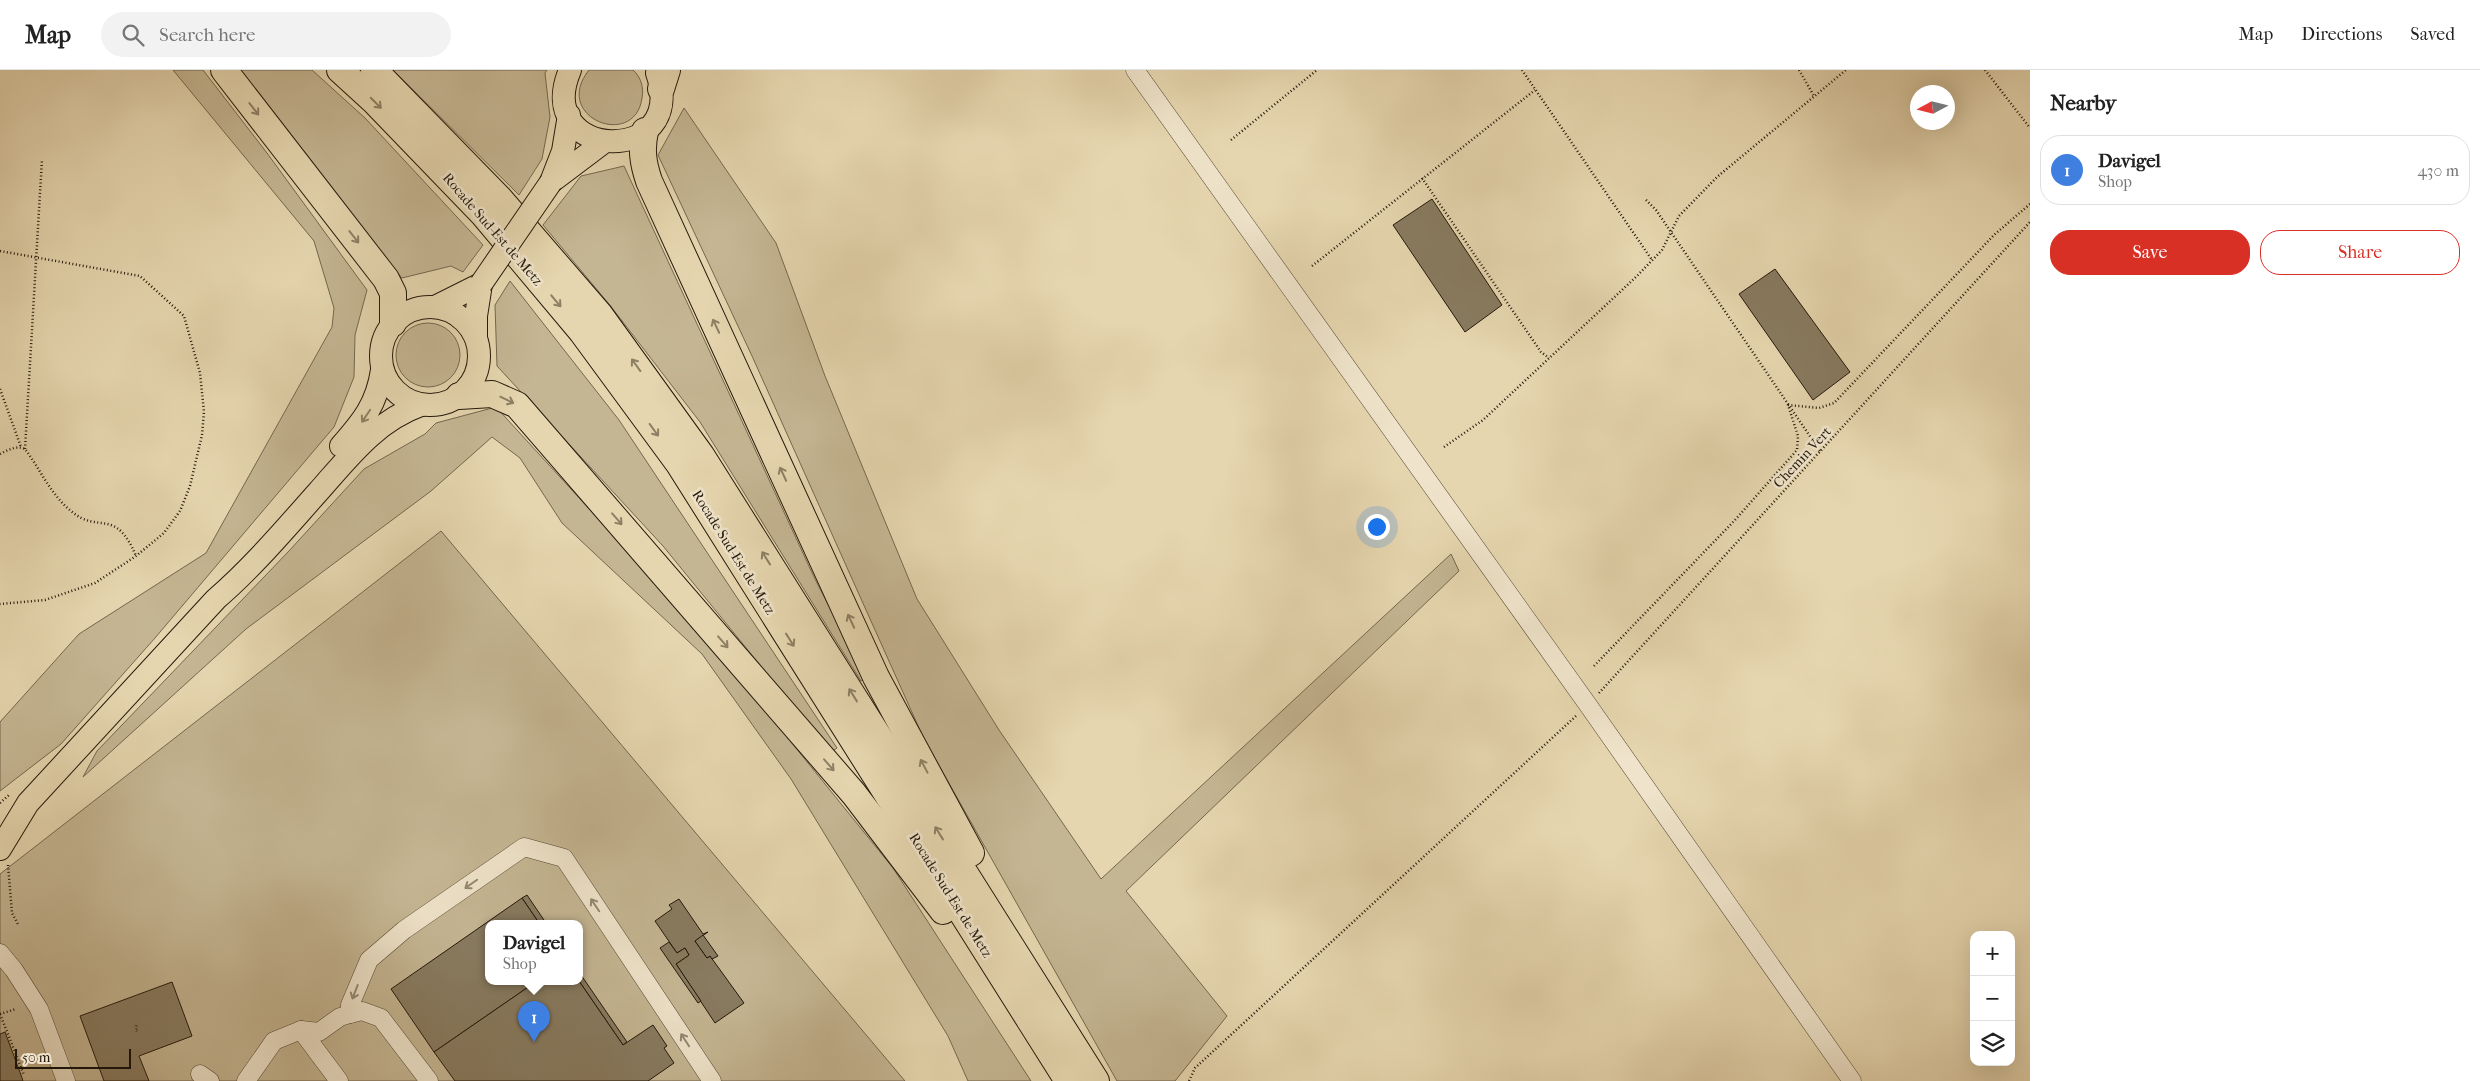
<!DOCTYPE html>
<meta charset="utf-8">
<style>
body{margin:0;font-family:"IM FELL French Canon",serif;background:#f2f2f2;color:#222}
.controls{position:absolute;right:15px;bottom:15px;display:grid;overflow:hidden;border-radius:10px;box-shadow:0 5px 20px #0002}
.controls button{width:45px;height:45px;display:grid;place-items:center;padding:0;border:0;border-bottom:1px solid #e0e0e0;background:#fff;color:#222;font:25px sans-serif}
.compass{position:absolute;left:1910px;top:15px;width:45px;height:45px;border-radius:50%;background:#fff;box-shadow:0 5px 20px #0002;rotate:263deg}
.scale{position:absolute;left:15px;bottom:12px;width:116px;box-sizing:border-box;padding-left:5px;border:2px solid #23180a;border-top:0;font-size:14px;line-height:18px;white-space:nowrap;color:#23180a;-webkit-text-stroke:4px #efe4cb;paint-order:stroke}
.you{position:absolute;left:1376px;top:456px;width:18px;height:18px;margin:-12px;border:4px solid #fff;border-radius:50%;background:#1a73e8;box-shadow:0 0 0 8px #1a73e833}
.badge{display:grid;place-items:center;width:32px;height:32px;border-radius:50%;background:#d93025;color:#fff;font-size:16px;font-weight:700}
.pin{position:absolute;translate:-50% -41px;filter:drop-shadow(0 1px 2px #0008)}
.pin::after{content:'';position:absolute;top:26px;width:18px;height:15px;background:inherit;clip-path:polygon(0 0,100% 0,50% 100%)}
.popup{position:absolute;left:485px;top:850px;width:98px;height:65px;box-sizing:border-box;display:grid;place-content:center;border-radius:10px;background:#fff;filter:drop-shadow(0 1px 4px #0005);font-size:16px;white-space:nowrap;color:#767676}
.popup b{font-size:19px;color:#222}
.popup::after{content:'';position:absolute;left:50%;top:100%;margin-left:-10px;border:10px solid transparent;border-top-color:#fff}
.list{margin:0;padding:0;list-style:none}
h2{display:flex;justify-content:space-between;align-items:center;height:65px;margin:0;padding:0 20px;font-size:21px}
h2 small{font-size:16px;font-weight:400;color:#767676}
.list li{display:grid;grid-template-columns:32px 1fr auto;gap:15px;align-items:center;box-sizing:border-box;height:70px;margin:0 10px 10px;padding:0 10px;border:1px solid #e0e0e0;border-radius:20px}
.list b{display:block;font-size:19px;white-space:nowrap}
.list p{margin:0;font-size:16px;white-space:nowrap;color:#767676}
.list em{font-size:16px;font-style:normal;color:#767676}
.actions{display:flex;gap:10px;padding:15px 20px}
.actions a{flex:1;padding:11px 0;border:1px solid #d93025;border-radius:20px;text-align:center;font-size:18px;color:#d93025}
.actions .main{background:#d93025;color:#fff}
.icon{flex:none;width:28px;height:28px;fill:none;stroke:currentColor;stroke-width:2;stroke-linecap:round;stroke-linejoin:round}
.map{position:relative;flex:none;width:2030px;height:1011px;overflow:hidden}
header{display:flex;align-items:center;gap:30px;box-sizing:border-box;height:70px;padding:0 25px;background:#fff;border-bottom:1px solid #e0e0e0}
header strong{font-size:24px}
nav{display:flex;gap:28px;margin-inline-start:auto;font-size:18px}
.search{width:350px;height:45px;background:#f2f2f2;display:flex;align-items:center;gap:12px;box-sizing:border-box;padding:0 18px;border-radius:28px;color:#767676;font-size:19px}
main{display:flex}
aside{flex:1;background:#fff}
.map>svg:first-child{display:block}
.green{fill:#c5b693;stroke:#74674e;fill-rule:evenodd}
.building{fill:#887b60;stroke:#23180a}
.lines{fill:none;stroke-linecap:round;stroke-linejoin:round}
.minor-casing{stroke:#544833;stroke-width:19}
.major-casing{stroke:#23180a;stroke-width:24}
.highway-casing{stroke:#23180a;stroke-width:28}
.path{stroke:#23180a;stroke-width:2.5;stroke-dasharray:1 2.5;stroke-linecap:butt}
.minor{stroke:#efe4cb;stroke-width:18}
.major{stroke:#e6d6af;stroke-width:22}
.highway{stroke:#e6d6af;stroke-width:26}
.major-bridge-casing{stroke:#23180a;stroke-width:24;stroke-linecap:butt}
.major-bridge{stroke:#e6d6af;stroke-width:22}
.oneway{stroke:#8e8065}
.oneway2{stroke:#938874}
.labels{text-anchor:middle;stroke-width:5;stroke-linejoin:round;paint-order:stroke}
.number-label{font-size:11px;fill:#3c3120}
.street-label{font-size:14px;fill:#23180a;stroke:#efe4cb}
</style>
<header>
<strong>Map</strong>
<div class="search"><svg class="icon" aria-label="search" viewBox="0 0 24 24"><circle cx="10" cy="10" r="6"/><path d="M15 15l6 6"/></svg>Search here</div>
<nav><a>Map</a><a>Directions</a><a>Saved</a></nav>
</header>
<main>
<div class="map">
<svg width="2030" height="1011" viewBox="0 0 2030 1011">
<rect width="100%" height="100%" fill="#e6d6af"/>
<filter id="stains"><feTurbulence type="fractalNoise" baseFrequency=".004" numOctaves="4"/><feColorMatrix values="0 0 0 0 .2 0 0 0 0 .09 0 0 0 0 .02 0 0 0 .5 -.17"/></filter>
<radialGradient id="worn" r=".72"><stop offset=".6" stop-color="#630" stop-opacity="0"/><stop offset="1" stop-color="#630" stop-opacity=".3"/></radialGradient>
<g class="green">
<path d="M173 0H203L267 83 367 220 355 265 354 307 334 357 155 568 61 674 0 721V652L79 564 206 483 332 257 334 238 314 171Z"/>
<path d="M236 0H312L365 48 483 175 463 202 451 196 402 208 346 141Z"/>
<path d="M393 0H547L545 3 550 47 542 89 519 125Z"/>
<path d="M589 0H633C641 7 644 18 642 28 635 80 551 48 589 0Z"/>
<path d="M684 38 776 173 825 306 917 529 999 660 1101 809 1451 484 1459 501 1126 821 1227 946 1175 1011H1117L924 669 752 286 658 85Z"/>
<path d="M624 96 814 507 866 609 861 611 700 352 609 234 543 155 581 106Z"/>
<path d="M510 211 619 350 837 678 831 682 663 476 497 296 495 235Z"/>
<circle cx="428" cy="285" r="32"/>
<path d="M496 337 602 453 757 630 893 798 1031 1011H968L948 966 791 709 702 584 562 453 520 388 492 367 431 421 246 559 83 707 97 681 288 482 364 399 425 364 436 353Z"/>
<path d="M441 461 905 1011H0V804ZM489 853H579V911H489Z"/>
</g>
<g class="building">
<path d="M1432 129 1502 235 1465 262 1393 155Z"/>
<path d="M1775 199 1850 302 1813 330 1739 224Z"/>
<path d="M527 825 546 853H539L522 828Z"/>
<path d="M522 828 539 853H489V911H537L434 982 391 919Z"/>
<path d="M679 829 703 864 708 862 695 871 707 888 710 886 744 933 715 953 676 894 689 885 685 878 677 883 655 851 672 839 669 835Z"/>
<path d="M703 865 718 886 712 889 710 886 707 888 695 871Z"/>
<path d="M669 872 677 883 685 878 689 885 676 894 701 931 698 933 660 878Z"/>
<path d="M579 902 627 972 623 975 579 911Z"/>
<path d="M537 911H579L623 975 653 955 667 976 664 978 674 993 648 1011H455L434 982Z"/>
<path d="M172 912 192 966 139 986 149 1011H104L80 946Z"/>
<path d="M5 962 21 1005 23 1011H0V964Z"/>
</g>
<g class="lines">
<defs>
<g id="minor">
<path d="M1135 0 1588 635 1852 1011"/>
<path d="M0 883 14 900 39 939 66 1011"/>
<path d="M301 960 339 1011"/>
<path d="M200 1004 210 1011"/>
<path d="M246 1011 274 971 301 960 319 962 340 947 350 944"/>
<path d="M429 1011 381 948 362 941 350 944V935L369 890 404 860 524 777 564 788 712 1011"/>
</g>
<g id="major">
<path d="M570 0C531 92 690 97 657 3"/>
<path d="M551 112 563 81 569 45"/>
<path d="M551 112 604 72"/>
<circle cx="430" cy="286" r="49"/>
<path d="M435 237 481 214"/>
<path d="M476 268V246L481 214"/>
<path d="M341 376C363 351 377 334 382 300"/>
<path d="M0 779 28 733 216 529C253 497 285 459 318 422 349 387 376 351 421 335"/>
</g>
<g id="highway">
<path d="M224 0 386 209 393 223V253"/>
<path d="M340 0 375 32 483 144 582 262 679 394 1068 1011"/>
<path d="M374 0 499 128 600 245 701 385 1096 1011"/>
<path d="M661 19 667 0"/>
<path d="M645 61C641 80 643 93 649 111L876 607 971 783"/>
<path d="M459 326 492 324 517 335 854 724 943 841"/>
</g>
</defs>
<use href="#minor" class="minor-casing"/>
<use href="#major" class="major-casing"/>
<use href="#highway" class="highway-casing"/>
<g class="path">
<path d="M1522 0 1652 190"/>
<path d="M1799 0 1814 26"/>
<path d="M1985 0 2030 58"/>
<path d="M1231 70 1317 0"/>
<path d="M1422 108 1541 282 1549 288"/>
<path d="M1646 130 1656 140 1820 381"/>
<path d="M0 181 140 206 184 246 200 303 204 342 202 365 190 416 180 441 164 463 136 486 95 513 45 530 0 534"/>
<path d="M1312 196 1535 20"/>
<path d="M0 319 21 377"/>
<path d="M1444 377 1483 350 1637 206 1662 180 1679 146 1717 107 1846 0"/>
<path d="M25 379 42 89"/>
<path d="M0 384C8 380 17 375 25 379 40 399 51 425 71 441 99 465 115 436 136 486"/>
<path d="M1594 596 1735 450 1797 380 1798 366 1788 335 1819 338 1834 333 1994 165 2030 134"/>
<path d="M1599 623 2030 152"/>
<path d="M0 733 9 725"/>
<path d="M8 795 12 843 19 856"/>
<path d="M0 944 24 1005"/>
<path d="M0 944 16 939"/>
<path d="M1189 1011 1195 998 1576 646"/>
</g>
<use href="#minor" class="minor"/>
<use href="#major" class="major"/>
<use href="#highway" class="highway"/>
<defs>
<path id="major-bridge" d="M481 214 551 112"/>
</defs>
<use href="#major-bridge" class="major-bridge-casing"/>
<use href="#major-bridge" class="major-bridge"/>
</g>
<defs><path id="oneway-shaft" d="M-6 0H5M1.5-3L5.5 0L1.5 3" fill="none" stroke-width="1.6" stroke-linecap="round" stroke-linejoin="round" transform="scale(1.25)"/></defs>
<g class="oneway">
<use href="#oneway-shaft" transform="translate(376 33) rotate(45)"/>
<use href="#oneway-shaft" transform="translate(254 39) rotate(52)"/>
<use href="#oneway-shaft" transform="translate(354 167) rotate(52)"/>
<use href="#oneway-shaft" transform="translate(556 231) rotate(50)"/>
<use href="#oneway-shaft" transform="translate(716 256) rotate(-115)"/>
<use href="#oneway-shaft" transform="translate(636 295) rotate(-126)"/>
<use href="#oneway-shaft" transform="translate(507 330) rotate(26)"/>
<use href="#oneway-shaft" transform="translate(366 346) rotate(124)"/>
<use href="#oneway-shaft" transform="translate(654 360) rotate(54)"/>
<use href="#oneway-shaft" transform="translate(783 404) rotate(-115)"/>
<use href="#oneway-shaft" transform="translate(617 449) rotate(49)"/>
<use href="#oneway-shaft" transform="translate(766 488) rotate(-122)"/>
<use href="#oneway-shaft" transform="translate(851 551) rotate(-115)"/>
<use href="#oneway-shaft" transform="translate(790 570) rotate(58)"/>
<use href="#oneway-shaft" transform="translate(723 572) rotate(49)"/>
<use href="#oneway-shaft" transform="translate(853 625) rotate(-122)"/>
<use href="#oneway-shaft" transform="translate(829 695) rotate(49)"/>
<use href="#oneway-shaft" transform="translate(924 696) rotate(-118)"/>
<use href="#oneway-shaft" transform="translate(939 763) rotate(-122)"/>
</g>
<g class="oneway2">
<use href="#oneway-shaft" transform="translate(471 814) rotate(145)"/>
<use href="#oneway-shaft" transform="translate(595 835) rotate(-124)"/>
<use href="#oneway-shaft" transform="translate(355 922) rotate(111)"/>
<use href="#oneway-shaft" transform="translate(685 970) rotate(-123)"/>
</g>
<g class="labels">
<g class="number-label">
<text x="136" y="960">3</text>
</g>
<g class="street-label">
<text transform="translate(493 159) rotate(49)" y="5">Rocade Sud-Est de Metz</text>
<text transform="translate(1802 387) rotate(-47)" y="5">Chemin Vert</text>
<text transform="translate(734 482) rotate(58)" y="5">Rocade Sud-Est de Metz</text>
<text transform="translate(951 825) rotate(58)" y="5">Rocade Sud-Est de Metz</text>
</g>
</g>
<rect width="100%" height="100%" filter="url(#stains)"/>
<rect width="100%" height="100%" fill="url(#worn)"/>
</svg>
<div class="controls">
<button>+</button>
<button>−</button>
<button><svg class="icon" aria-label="layers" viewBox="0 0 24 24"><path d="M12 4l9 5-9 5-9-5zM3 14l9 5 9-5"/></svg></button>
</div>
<svg class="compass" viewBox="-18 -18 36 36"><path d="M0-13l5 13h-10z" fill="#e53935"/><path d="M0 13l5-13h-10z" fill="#767676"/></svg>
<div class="scale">50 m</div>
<div class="you"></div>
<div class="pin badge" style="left:534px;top:972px;background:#3f7fe0">1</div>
<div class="popup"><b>Davigel</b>Shop</div>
</div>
<aside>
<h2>Nearby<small></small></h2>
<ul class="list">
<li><span class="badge" style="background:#3f7fe0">1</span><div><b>Davigel</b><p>Shop</p></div><em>430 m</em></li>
</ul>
<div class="actions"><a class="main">Save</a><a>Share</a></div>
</aside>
</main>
